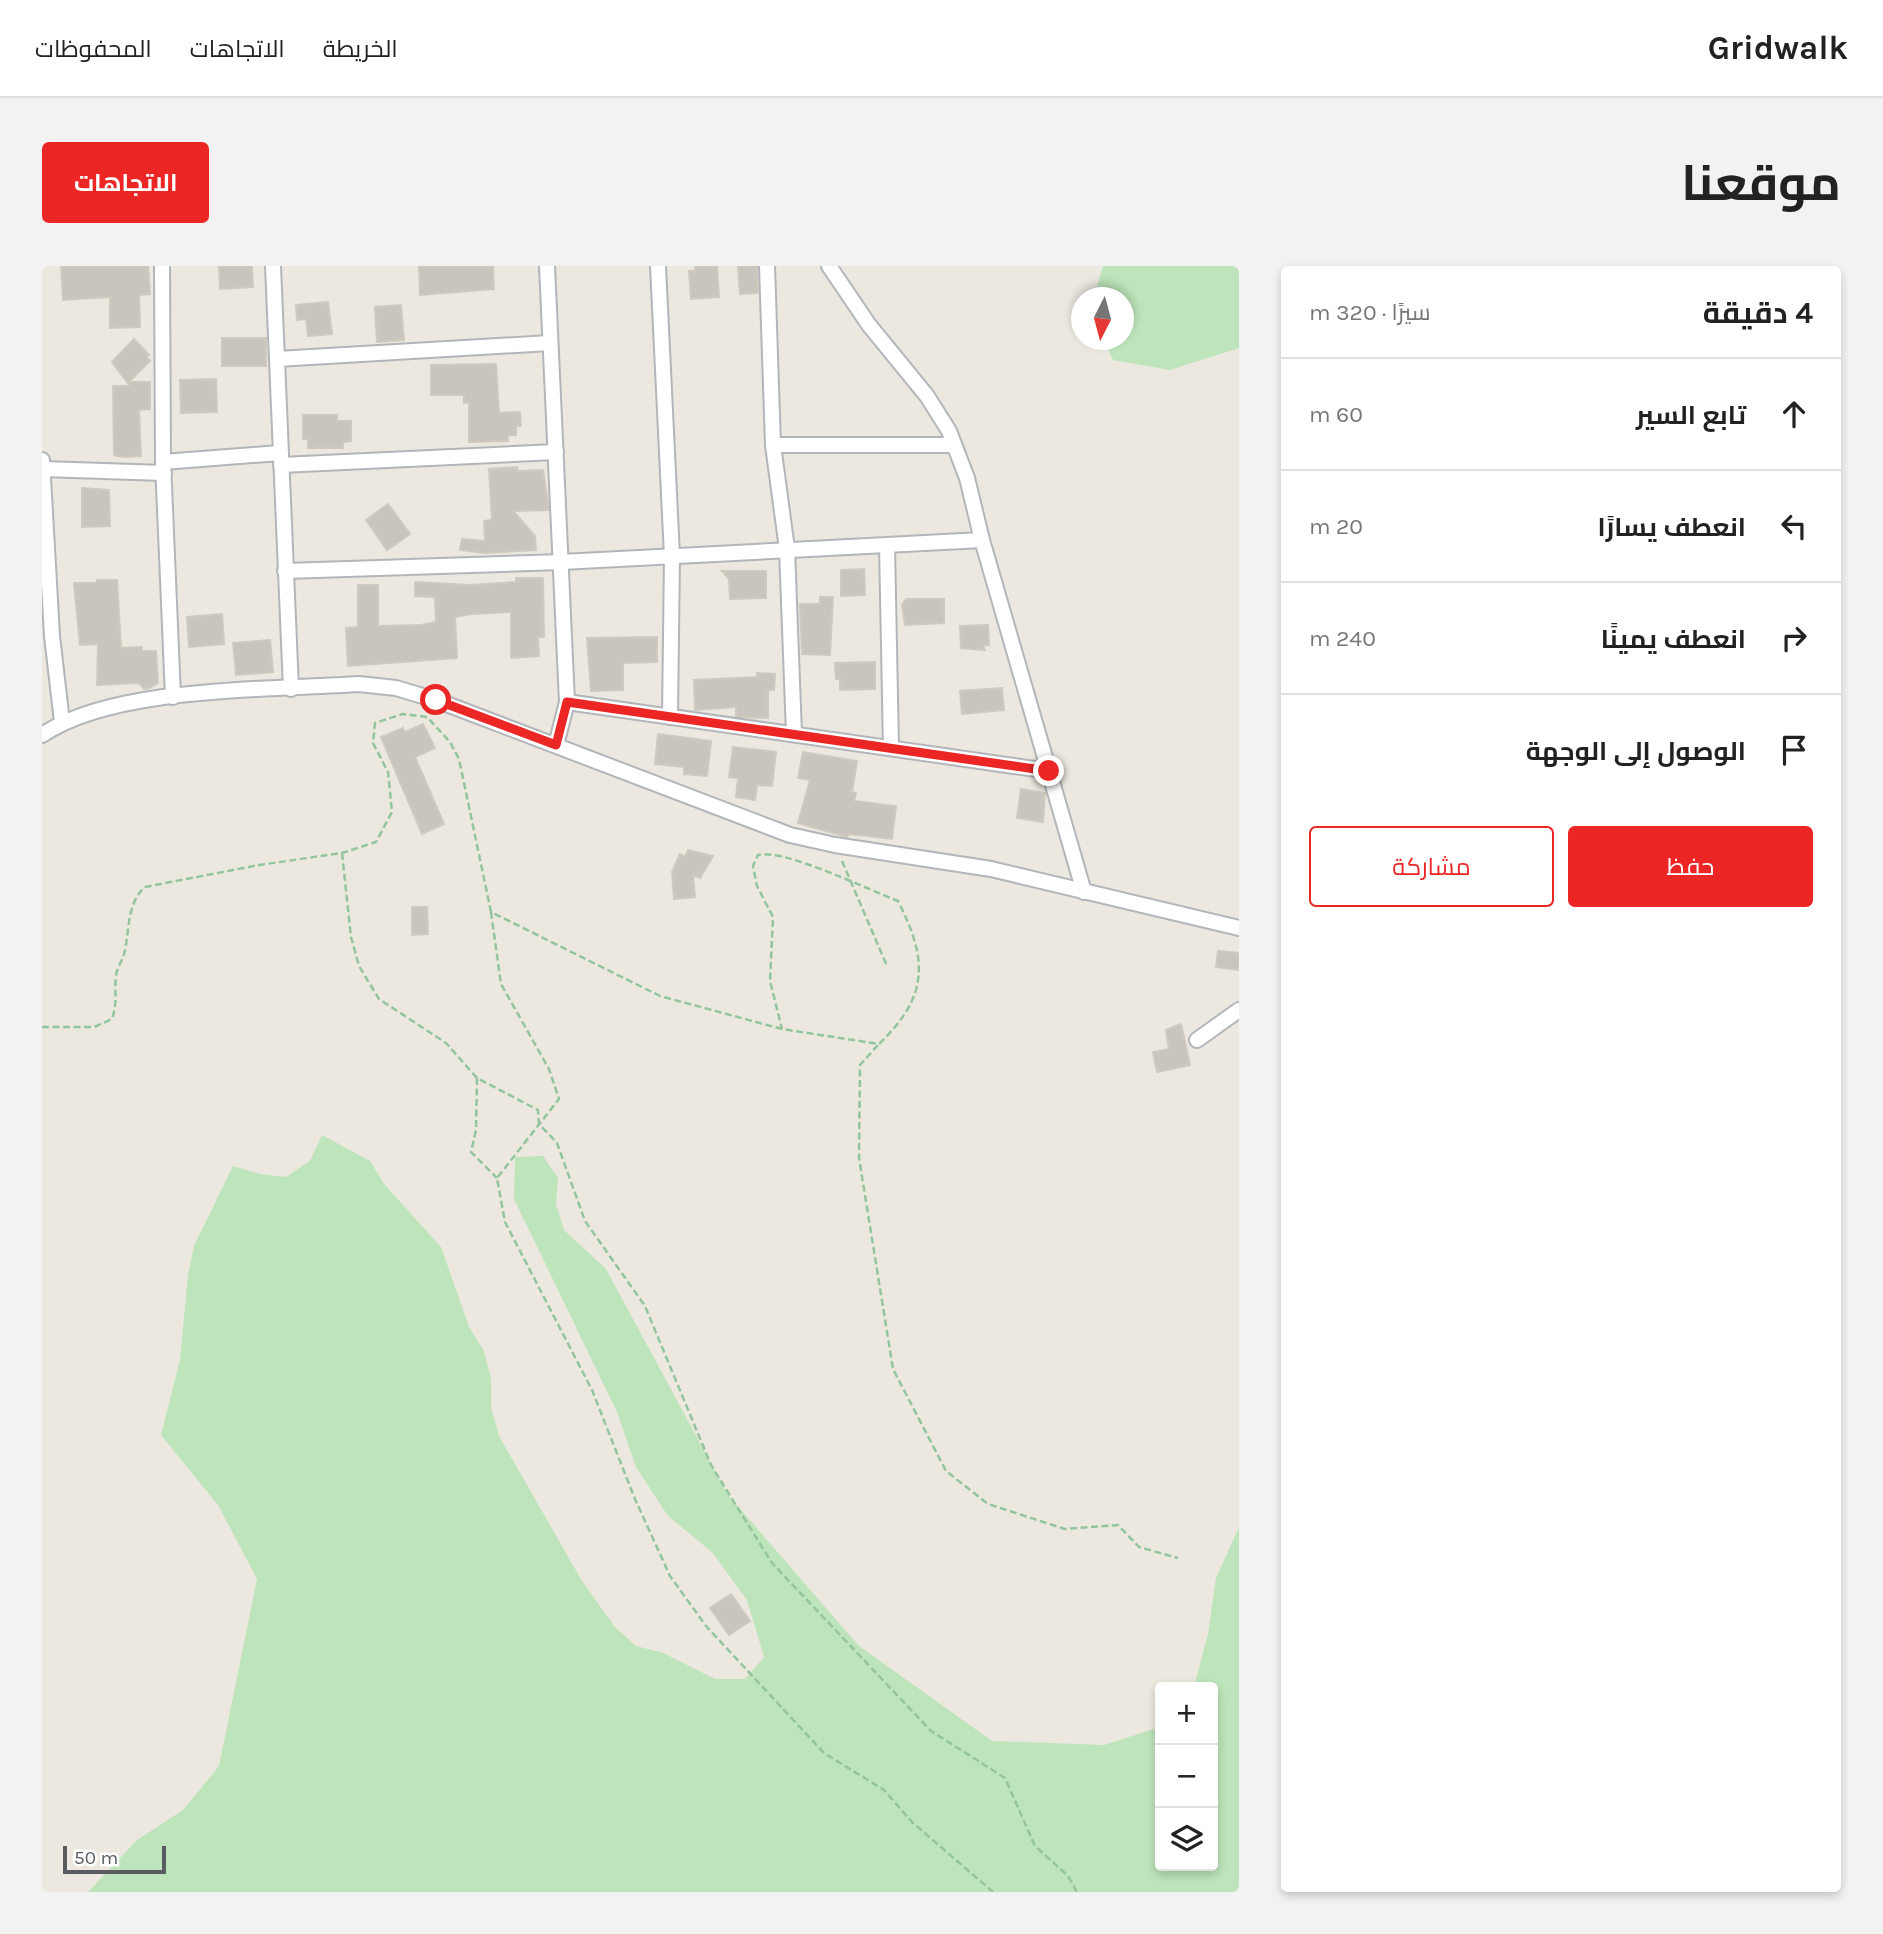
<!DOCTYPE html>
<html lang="ar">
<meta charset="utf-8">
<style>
body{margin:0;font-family:Karla,Cairo,sans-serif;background:#f2f2f2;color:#222;direction:rtl}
.controls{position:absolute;right:21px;bottom:21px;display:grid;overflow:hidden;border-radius:7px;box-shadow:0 4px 10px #0003}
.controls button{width:63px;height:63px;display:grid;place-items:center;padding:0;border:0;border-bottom:2px solid #e0e0e0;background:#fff;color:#222;font:35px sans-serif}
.compass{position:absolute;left:1029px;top:21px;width:63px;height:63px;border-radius:50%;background:#fff;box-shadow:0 4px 10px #0003;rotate:186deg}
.scale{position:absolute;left:21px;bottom:18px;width:103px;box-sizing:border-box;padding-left:7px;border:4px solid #585c60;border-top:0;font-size:19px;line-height:24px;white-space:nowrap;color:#585c60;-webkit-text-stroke:5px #fff;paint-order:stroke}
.stop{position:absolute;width:21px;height:21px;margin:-16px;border:5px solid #ec2525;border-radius:50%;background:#fff}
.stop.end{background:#ec2525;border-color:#fff;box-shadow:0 2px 7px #0008}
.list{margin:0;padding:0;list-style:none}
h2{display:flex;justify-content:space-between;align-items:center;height:91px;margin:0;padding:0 28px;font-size:30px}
h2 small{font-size:23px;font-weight:400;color:#767676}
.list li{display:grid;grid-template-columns:46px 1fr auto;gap:21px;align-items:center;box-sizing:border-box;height:112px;padding:0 28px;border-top:2px solid #e0e0e0}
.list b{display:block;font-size:26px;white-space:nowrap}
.list em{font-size:23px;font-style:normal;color:#767676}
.actions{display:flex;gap:14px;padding:21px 28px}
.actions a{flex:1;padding:16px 0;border:2px solid #ec2525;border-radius:7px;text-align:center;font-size:24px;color:#ec2525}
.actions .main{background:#ec2525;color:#fff}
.icon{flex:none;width:38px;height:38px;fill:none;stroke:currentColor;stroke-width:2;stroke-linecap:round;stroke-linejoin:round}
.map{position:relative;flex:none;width:1197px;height:1626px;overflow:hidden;direction:ltr;border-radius:7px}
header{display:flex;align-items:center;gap:42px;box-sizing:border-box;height:98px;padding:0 35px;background:#fff;border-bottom:2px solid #e0e0e0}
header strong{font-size:33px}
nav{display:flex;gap:38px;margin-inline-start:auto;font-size:24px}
.intro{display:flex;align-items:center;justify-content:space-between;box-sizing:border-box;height:168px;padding:0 42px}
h1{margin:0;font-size:49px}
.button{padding:18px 32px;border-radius:7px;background:#ec2525;color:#fff;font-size:24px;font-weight:700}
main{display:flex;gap:42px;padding:0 42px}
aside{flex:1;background:#fff;border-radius:7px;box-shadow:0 4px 10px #0003}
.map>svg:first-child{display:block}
.green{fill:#bde4ba}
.building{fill:#c8c4be;stroke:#d0c9bd;stroke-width:2}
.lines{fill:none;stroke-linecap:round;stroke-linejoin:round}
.minor-casing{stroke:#b2b6ba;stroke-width:18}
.path{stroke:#93c59d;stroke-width:2.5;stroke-dasharray:7 3.5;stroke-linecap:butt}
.minor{stroke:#fff;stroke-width:14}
.route{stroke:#ec2525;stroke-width:9}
</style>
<header>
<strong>Gridwalk</strong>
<nav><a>الخريطة</a><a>الاتجاهات</a><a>المحفوظات</a></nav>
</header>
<div class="intro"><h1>موقعنا</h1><a class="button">الاتجاهات</a></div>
<main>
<aside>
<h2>4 دقيقة<small>سيرًا · 320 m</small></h2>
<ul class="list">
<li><svg class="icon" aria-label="ahead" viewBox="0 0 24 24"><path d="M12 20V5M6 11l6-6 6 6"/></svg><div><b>تابع السير</b></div><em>60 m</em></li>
<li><svg class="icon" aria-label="left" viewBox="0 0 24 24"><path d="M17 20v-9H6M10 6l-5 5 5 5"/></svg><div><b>انعطف يسارًا</b></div><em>20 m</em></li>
<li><svg class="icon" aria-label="right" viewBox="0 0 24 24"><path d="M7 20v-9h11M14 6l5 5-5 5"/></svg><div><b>انعطف يمينًا</b></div><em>240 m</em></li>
<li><svg class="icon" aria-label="arrive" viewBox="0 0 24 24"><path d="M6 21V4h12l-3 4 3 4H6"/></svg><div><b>الوصول إلى الوجهة</b></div></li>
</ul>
<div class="actions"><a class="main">حفظ</a><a>مشاركة</a></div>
</aside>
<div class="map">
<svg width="1197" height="1626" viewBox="0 0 1197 1626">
<rect width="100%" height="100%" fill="#ece8df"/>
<g class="green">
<path d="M1061 0H1197V82L1128 104 1071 94 1062 74H1082V32L1052 31Z"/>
<path d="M280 869 328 895 342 918 399 981 427 1061 442 1085 449 1113V1141L457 1170 540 1315 573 1361 594 1380 621 1387 673 1413H703L722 1391 705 1334 670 1286 626 1250 594 1201 575 1146 472 933 473 891 501 890 516 912 514 938 522 964 564 1003 686 1229 817 1380 950 1475 1062 1479 1118 1461V1600H1171V1421H1152L1166 1368 1174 1312 1197 1261V1626H46L95 1574 141 1544 177 1500 215 1313 176 1239 119 1169 138 1094 146 1009 152 980 191 900 218 908 244 911 268 895Z"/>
</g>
<g class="building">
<path d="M19 0H106L108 28 97 29 98 61 68 62V31L21 34Z"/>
<path d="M177 0H210L211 21 178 23Z"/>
<path d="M377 0H451L452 23 378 29Z"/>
<path d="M653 0H675L677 31 649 33 647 5H653Z"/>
<path d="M696 0H715L716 27 698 28Z"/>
<path d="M286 36 290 68 266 70 264 53 255 54 254 39Z"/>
<path d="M359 39 362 74 335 76 333 41Z"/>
<rect x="180" y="72" width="44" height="28"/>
<path d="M92 73 107 89 104 90 108 95 87 116H108V143L97 144 99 190 81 191 72 189 71 120H88L70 96Z"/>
<path d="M454 98 457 147 478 146 479 160H474V169H466V175L427 176V136L422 137V129H389V99Z"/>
<path d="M174 113 175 146 139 147 138 114Z"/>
<path d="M261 149H295V155H309V175L301 176V182H266V173H261Z"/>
<path d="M475 201V205L501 204 507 244 471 245 493 270 494 284 442 287 418 284 420 273 443 275 442 255 450 254 447 203Z"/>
<path d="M40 222 67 224 68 260 40 261Z"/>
<path d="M346 238 368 268 345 284 324 254Z"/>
<path d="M822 303 823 329 799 330V304Z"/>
<path d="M680 305H724V332L688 333 687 313Z"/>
<path d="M474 312H501L502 371H496L497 390 469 392V346L429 348 413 351 415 392 306 400 304 362 316 361V319H336V360L379 359 394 356 393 331 373 330V316L428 319 474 316Z"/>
<path d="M55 314H75L79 382 100 381V385H114L116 417 107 422 102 423 97 417 55 419 56 378 38 379 32 317H55Z"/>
<path d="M778 331H791L788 389 760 388 758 338H778Z"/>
<path d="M864 333H902V357L863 359 860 339Z"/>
<path d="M180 348 182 378 147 381 145 351Z"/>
<path d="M946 359 947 379H941L943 384 919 382 918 360Z"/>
<path d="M615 371V396L581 397V424L549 425 545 372Z"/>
<path d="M228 374 231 406 194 409 191 377Z"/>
<path d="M833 396V423L798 424V413H794L793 397Z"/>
<path d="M715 407 733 408 732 424H726V452L694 451V441L653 444 652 414 715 411Z"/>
<path d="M960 422 962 444 920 448 918 425Z"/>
<path d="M381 458 393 482 373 491 402 558 380 568 339 471 361 462 363 466Z"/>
<path d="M616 468 669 475 665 510 642 508V501L613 498Z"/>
<path d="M691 481 734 486 730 520 715 519 713 534 694 531 696 512 687 511Z"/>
<path d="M761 486 815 495 810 526 814 527 812 535 854 540 850 573 807 568 805 571 756 557 768 514 756 512Z"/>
<path d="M979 523 1003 527 1001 556 975 552Z"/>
<path d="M646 584 671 590 658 612 651 609 653 631 632 633 630 606 638 588 643 591Z"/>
<path d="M370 641H385L386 668 370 669Z"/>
<path d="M1176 685 1197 687V704L1174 701Z"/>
<path d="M1139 758 1148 799 1115 806 1111 786 1127 783 1124 764Z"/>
<path d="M689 1328 708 1355 687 1369 668 1342Z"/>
</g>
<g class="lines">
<defs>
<g id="minor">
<path d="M120 0 121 196"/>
<path d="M231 0 249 423"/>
<path d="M505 0 525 436 514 479"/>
<path d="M616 0 630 290 628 451"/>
<path d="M725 0 731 179"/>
<path d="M787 0 827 59 885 130 907 165 925 212 940 274 1042 626"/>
<path d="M235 93 508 77"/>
<path d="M0 194 10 370 20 456"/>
<path d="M239 199 514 186"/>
<path d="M1 203 122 207"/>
<path d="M845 279 849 482"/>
<path d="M243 305 519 296 940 274"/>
<path d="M131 431 121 196 238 187"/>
<path d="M525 436 1007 505"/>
<path d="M752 468 745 283 731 179H912"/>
<path d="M0 469C72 420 228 424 317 418L354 422 394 434 748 569 793 579 949 603 1197 662"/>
<path d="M1155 774 1197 744"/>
</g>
</defs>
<use href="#minor" class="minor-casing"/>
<g class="path">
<path d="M300 587 309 671 317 700 337 733 404 777 435 812 496 844 497 858 515 877 543 955 603 1040 669 1199 730 1297 889 1465 963 1512 993 1580 1026 1610 1035 1626"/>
<path d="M800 595 845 700"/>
<path d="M449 646 459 718 507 803 517 833 455 912 463 956 550 1124 593 1233 628 1310 664 1360 782 1487 842 1524 870 1556 951 1626"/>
<path d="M0 761H52L70 753C76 735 72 726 74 709 75 702 80 695 82 688 88 665 84 638 103 621L217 599 300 587 334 576 350 546 346 506 331 477 333 457 361 448 385 451 408 476 417 493 449 646 618 730 740 763 837 778C887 730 886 694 856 635 827 624 741 582 716 589L711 600 715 620 731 651 728 715 740 763"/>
<path d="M836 779 818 799 817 892 851 1103 904 1205 946 1238 1023 1263 1076 1259 1097 1281 1136 1292"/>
<path d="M435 812 434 864 429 886 455 912"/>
</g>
<use href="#minor" class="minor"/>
</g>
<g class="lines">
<path class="route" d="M394 434 514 479 525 436 1007 505"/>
</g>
</svg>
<div class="controls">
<button>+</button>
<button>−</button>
<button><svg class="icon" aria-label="layers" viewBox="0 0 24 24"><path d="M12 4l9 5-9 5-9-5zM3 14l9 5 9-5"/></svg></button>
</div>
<svg class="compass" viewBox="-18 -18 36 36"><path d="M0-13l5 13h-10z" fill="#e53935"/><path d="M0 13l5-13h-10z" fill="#767676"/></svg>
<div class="scale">50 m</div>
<div class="stop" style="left:394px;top:434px"></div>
<div class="stop end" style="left:1007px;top:505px"></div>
</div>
</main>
